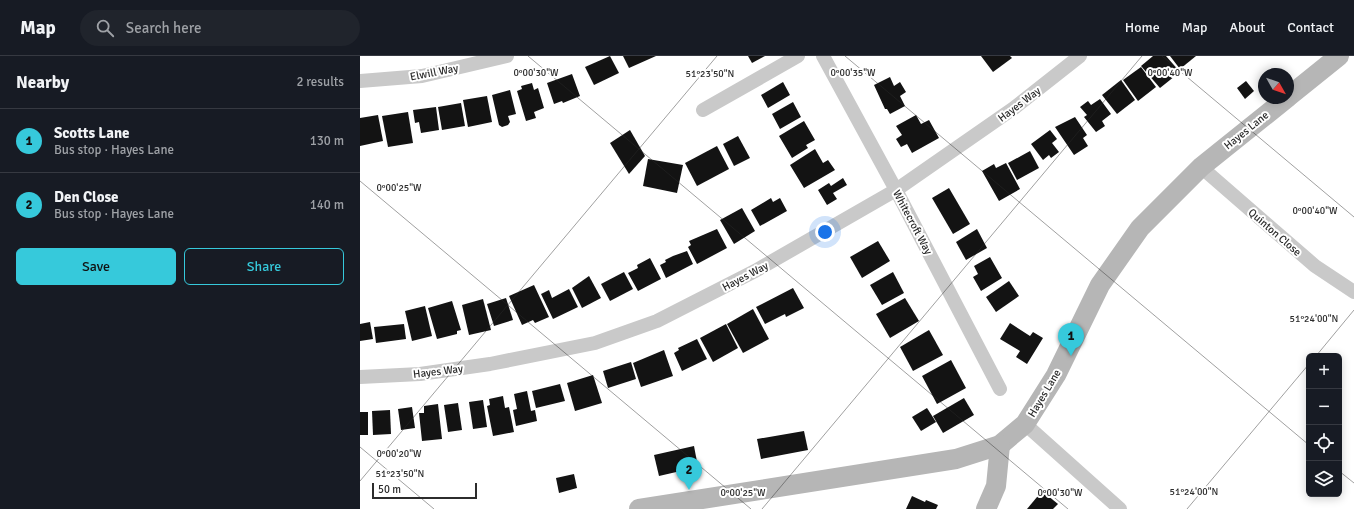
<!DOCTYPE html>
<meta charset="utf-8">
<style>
body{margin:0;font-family:Signika,sans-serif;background:#20242c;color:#f1f3f6}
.controls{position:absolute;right:12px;bottom:12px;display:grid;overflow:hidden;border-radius:6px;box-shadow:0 2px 10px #0003}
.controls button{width:36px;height:36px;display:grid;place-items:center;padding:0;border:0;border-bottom:1px solid #363941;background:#171b24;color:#f1f3f6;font:20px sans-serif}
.compass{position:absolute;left:898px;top:12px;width:36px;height:36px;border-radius:50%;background:#171b24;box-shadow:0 2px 10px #0003;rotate:130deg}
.scale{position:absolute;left:12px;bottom:10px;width:105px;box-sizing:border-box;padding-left:4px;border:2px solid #2c2c2c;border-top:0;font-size:11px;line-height:14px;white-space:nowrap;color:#2c2c2c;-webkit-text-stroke:3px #fff;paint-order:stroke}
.you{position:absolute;left:465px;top:176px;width:14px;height:14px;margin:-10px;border:3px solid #fff;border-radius:50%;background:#1a73e8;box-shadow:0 0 0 6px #1a73e833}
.badge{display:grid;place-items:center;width:26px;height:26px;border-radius:50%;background:#36c9db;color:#111;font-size:13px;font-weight:700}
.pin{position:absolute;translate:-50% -33px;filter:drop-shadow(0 1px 2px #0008)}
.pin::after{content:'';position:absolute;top:21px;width:14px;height:12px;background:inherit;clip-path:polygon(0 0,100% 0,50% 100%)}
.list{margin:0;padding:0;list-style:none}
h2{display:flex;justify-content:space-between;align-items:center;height:52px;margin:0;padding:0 16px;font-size:17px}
h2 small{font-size:13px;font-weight:400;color:#9ea1a6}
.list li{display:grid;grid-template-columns:26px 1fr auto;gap:12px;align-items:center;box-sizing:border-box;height:64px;padding:0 16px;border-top:1px solid #363941}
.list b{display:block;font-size:15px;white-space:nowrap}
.list p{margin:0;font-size:13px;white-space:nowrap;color:#9ea1a6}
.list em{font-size:13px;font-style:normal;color:#9ea1a6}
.actions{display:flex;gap:8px;padding:12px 16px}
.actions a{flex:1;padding:9px 0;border:1px solid #36c9db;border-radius:6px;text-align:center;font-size:14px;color:#36c9db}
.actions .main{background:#36c9db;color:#111}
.icon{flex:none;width:22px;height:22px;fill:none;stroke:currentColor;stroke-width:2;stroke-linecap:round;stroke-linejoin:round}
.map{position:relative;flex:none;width:994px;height:453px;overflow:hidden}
header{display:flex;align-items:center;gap:24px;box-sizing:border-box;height:56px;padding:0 20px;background:#171b24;border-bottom:1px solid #363941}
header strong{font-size:19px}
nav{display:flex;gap:22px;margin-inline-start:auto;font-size:14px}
.search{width:280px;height:36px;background:#20242c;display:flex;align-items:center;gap:10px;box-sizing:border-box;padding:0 14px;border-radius:22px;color:#9ea1a6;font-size:15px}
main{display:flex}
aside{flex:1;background:#171b24}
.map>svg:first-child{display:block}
.building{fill:#131313}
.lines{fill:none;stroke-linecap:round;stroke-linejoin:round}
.street{stroke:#c9c9c9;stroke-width:14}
.secondary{stroke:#b6b6b6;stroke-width:20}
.ticks{fill:none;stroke:#2c2c2c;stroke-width:1;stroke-opacity:0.45}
.labels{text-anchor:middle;stroke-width:4;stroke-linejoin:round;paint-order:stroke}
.street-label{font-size:11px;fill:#2c2c2c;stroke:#fff}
.ticks-label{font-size:10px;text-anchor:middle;fill:#2c2c2c;stroke:#fff;stroke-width:4;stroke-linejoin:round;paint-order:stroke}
</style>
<header>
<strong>Map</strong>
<div class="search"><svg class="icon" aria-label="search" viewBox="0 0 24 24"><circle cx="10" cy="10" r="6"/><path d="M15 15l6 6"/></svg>Search here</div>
<nav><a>Home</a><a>Map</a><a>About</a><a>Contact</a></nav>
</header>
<main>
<aside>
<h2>Nearby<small>2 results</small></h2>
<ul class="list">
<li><span class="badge">1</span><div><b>Scotts Lane</b><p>Bus stop · Hayes Lane</p></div><em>130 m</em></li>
<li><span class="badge">2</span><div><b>Den Close</b><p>Bus stop · Hayes Lane</p></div><em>140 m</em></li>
</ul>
<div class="actions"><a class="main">Save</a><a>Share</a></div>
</aside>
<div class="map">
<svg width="994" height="453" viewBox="0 0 994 453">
<rect width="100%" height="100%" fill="#fff"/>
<g class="building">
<path d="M250 0 259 17 234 29 225 11Z"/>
<path d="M263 0H296L269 12Z"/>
<path d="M388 0H405L392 7Z"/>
<path d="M621 0H650L652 2 633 16Z"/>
<path d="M793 0H806L820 16 800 32 781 10Z"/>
<path d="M810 0H836L820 13Z"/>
<path d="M781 11 796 31 778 45 763 24Z"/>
<path d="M212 18 220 40 203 47 202 45 194 48 187 27Z"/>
<path d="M530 21 534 30 540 26 546 36 540 40 545 50 530 58 527 53H525L514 29Z"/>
<path d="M761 24 775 44 757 58 742 39Z"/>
<path d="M886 25 894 35 885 43 877 32Z"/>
<path d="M423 26 430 39 408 52 401 39Z"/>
<path d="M172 27 174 34 178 32 184 52 174 56 176 62 166 65 157 35 162 33 161 30Z"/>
<path d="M150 34 156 58 148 60 150 66 148 69 142 71 139 69 132 39Z"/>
<path d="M127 40 132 66 108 71 103 44Z"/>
<path d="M740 43 751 58 742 65 745 70 736 76 724 61 727 59 720 51 728 45 731 49Z"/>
<path d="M433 46 441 61 420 73 412 58Z"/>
<path d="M101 47 105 70 82 74 78 51Z"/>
<path d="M76 51 79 74 61 77 59 66 55 67 53 54Z"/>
<path d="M48 56 53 87 28 91 22 60Z"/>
<path d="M18 59 23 85 0 90V62Z"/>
<path d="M556 59 561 68 569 64 579 82 552 97 547 88 541 91 536 83 542 79 536 70Z"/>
<path d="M715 61 727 79 723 82 728 90 714 99 695 71Z"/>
<path d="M444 65 455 84 446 89 448 92 432 102 419 80Z"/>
<path d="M270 74 285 100 269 118 250 87Z"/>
<path d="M690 74 697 83 692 87 699 96 691 102 689 99 683 104 671 88Z"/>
<path d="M378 80 390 102 374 110 363 88Z"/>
<path d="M357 90 369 113 337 130 325 107Z"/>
<path d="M455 93 463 107 468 104 475 114 444 132 430 109Z"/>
<path d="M670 95 679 112 657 124 648 107Z"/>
<path d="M288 103 323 109 317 137 283 130Z"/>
<path d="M646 107 660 133 639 145 622 115 634 108 636 112Z"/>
<path d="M483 122 487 129 473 137 477 143 467 149 458 134 469 127 471 130Z"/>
<path d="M589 132 610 168 593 178 572 142Z"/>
<path d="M411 142 413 146 420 142 427 155 400 170 391 154Z"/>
<path d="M382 152 395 175 374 188 360 164Z"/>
<path d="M357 173 367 192 337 208 328 191 331 189 329 185Z"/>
<path d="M617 173 627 192 606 204 596 186Z"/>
<path d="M518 185 530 205 502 222 490 201Z"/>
<path d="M327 195 333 208 306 222 300 209 306 206 305 204 313 200Z"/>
<path d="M630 201 642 222 621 235 613 221 618 218 614 210Z"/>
<path d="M290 202 301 223 278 235 268 217 278 212 277 209Z"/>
<path d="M264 216 273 233 250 245 241 228Z"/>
<path d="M533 216 544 237 522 249 510 229Z"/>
<path d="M229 220 241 242 222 252 212 232Z"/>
<path d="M649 225 659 240 636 256 626 241Z"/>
<path d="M174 229 189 261 175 267 173 264 162 269 149 240Z"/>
<path d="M433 232 444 252 426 261 425 258 405 268 396 251Z"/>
<path d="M209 233 218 251 193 263 181 238 189 234 192 242Z"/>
<path d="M146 242 153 264 134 270 127 248Z"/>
<path d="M545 242 559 265 530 282 516 258Z"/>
<path d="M123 243 131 274 109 279 102 249Z"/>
<path d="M92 245 101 274 97 275V278L77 283 68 252Z"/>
<path d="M65 250 72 280 52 285 45 255Z"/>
<path d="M393 253 409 283 383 297 367 268Z"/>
<path d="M10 266 13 283 0 285V268Z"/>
<path d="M650 267 670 280 673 276 683 282 667 308 656 301 660 295 640 283Z"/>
<path d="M44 268 46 283 16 287 14 271Z"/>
<path d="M366 268 378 292 353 306 340 282Z"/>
<path d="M569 274 583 299 553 315 540 291Z"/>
<path d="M337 283 347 303 322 315 314 297 319 294 318 292Z"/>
<path d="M304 294 313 320 281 331 273 307Z"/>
<path d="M591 304 606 332 577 348 562 320Z"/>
<path d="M271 306 276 323 248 332 243 315Z"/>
<path d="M233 319 242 347 215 355 207 327Z"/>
<path d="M200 328 205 345 176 352 172 335Z"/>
<path d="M167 335 171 355 175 354 177 365 156 370 153 354 157 353 154 338Z"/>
<path d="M143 340 145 352 149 351 154 376 133 380 127 350 130 349 129 343Z"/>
<path d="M604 342 614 359 583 377 573 360Z"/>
<path d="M123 344 127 371 113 373 109 346Z"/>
<path d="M98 347 102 374 88 376 84 349Z"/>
<path d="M78 348 82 383 62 385 59 357H64V350Z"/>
<path d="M52 351 55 372 41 374 38 353Z"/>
<path d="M567 352 576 366 561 375 552 361Z"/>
<path d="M30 354 31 378 13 379 12 355Z"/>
<rect x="0" y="356" width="8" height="23"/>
<path d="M444 375 448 394 401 403 397 383Z"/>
<path d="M334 390 338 411 299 420 294 399Z"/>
<path d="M214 418 217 432 199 437 196 422Z"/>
<path d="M682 435 698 448 693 453H667Z"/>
<path d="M552 440 565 446 566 444 578 449 576 453H546Z"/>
</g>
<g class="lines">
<g class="street">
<path d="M463 0 536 134 640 333"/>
<path d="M0 25 62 20 147 0"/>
<path d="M343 54 438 0"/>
<path d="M841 111 955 210 994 236"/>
<path d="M0 321 60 318 130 308 235 287 297 265 395 215 536 134 654 52 720 0"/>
<path d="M665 368 760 453"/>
</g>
<g class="secondary">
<path d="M928 41 979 0"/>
<path d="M279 453 596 403 640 389 665 368 696 319 740 229 780 172 841 111 927 42"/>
<path d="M626 453 636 430 640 389"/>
</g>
</g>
<path class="ticks" d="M168 0 708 453M485 0 949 389M802 0 994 161M0 125 391 453M956 300 994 254M0 391 74 453M979 415 994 427M0 425 357 0M402 453 782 0M827 453 949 308"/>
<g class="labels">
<g class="street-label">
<text transform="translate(74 16) rotate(-11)" y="4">Elwill Way</text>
<text transform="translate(659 48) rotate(-37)" y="4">Hayes Way</text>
<text transform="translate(886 74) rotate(-39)" y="4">Hayes Lane</text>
<text transform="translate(553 166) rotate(62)" y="4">Whitecroft Way</text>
<text transform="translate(915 176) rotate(41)" y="4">Quinton Close</text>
<text transform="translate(385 220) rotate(-28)" y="4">Hayes Way</text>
<text transform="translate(78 315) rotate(-7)" y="4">Hayes Way</text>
<text transform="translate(684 337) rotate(-59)" y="4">Hayes Lane</text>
</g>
</g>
<g class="ticks-label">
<text x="176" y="20">0°00'30"W</text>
<text x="493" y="20">0°00'35"W</text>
<text x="810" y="20">0°00'40"W</text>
<text x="350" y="21">51°23'50"N</text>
<text x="39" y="135">0°00'25"W</text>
<text x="955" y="158">0°00'40"W</text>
<text x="954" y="266">51°24'00"N</text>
<text x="39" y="401">0°00'20"W</text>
<text x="40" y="421">51°23'50"N</text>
<text x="834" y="439">51°24'00"N</text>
<text x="383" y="440">0°00'25"W</text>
<text x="700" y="440">0°00'30"W</text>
</g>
</svg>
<div class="controls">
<button>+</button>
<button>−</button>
<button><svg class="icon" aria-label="locate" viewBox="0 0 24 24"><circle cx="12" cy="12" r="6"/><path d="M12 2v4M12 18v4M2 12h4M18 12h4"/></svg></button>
<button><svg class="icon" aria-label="layers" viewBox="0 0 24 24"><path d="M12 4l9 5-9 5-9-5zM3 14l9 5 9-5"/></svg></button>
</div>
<svg class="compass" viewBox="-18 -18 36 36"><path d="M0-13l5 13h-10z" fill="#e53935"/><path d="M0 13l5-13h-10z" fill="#9ea1a6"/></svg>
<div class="scale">50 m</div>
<div class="you"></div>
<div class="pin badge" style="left:711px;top:300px">1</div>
<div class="pin badge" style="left:329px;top:434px">2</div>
</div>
</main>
